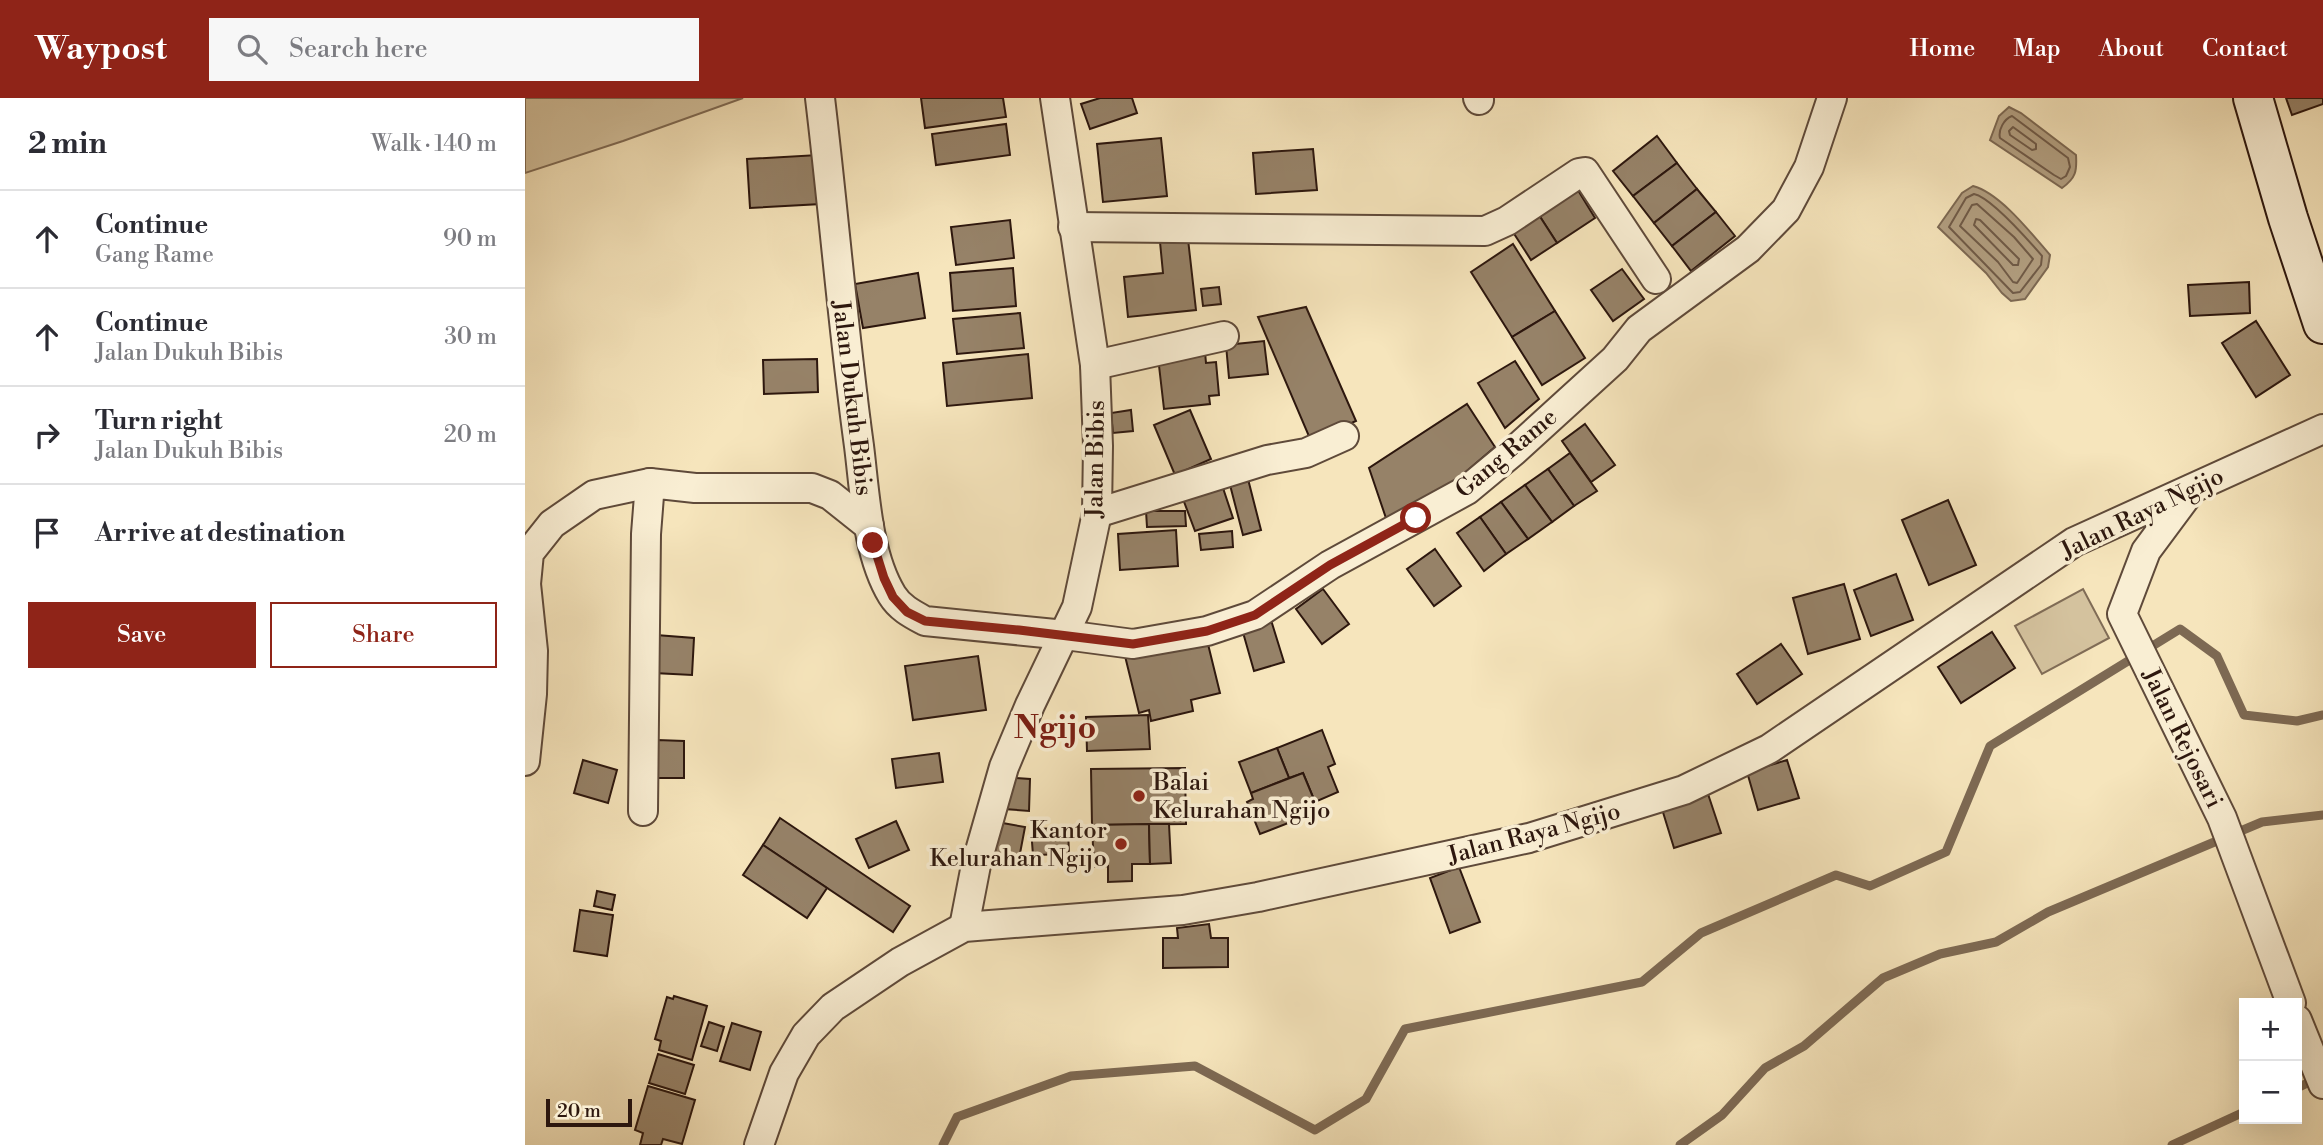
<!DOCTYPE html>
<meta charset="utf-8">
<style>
body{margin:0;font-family:"Libre Bodoni",serif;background:#f7f7f7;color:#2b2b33}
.controls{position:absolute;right:21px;bottom:21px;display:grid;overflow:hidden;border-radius:0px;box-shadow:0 7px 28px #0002}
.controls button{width:63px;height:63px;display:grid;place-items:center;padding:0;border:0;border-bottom:2px solid #e1e1e2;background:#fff;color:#2b2b33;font:35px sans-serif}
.scale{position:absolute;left:21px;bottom:18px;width:86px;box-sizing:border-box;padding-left:7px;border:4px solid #2d170e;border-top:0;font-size:19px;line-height:24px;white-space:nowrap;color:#2d170e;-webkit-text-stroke:5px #f9eed3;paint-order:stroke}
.stop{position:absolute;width:21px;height:21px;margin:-16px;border:5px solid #8f2418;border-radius:50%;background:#fff}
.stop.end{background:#8f2418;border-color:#fff;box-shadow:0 2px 7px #0008}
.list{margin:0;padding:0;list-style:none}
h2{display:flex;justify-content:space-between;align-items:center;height:91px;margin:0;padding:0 28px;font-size:30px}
h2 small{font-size:23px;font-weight:400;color:#7c7c81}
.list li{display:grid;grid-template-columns:46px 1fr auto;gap:21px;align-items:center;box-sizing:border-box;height:98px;padding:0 28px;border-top:2px solid #e1e1e2}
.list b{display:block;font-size:26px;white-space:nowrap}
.list p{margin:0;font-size:23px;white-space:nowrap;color:#7c7c81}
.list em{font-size:23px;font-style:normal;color:#7c7c81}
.actions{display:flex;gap:14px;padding:21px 28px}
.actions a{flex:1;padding:16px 0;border:2px solid #8f2418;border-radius:0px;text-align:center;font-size:24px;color:#8f2418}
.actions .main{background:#8f2418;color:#fff}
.icon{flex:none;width:38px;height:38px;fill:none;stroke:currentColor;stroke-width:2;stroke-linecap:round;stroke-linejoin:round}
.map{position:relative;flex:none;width:1798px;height:1047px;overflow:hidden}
header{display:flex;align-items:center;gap:42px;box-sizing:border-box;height:98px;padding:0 35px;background:#8f2418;color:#fff}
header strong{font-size:33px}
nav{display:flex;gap:38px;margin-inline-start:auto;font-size:24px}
.search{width:490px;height:63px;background:#f7f7f7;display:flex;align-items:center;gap:18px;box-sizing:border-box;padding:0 24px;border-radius:0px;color:#7c7c81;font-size:26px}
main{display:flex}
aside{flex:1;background:#fff}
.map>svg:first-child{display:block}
.green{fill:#d4c29e;stroke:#806c56;stroke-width:2}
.water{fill:#b29f81;stroke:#7d6953;stroke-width:2}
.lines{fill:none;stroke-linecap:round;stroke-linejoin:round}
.shore{stroke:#705b48;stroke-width:2}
.stream{stroke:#7d6953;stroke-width:9}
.building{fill:#968268;stroke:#2d170e;stroke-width:2}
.minor-casing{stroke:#5f4a3a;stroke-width:32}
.secondary-casing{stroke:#2d170e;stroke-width:42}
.minor{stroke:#f9eed3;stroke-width:28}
.secondary{stroke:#f9eed3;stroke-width:38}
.route{stroke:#8f2418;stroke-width:9}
.poi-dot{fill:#8f2418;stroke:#f9eed3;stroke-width:2.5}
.labels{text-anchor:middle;stroke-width:7;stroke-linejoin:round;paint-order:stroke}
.street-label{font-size:24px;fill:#2d170e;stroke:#f9eed3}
.poi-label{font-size:24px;fill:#2d170e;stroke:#f9eed3;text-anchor:start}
.district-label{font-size:32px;font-weight:bold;fill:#7a1f14;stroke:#f9eed3}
</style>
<header>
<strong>Waypost</strong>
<div class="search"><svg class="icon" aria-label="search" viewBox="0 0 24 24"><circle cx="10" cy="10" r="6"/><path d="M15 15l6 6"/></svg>Search here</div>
<nav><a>Home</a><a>Map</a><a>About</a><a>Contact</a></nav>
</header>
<main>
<aside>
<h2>2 min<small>Walk · 140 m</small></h2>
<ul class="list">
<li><svg class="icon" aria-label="ahead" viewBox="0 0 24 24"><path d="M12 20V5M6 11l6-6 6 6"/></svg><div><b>Continue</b><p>Gang Rame</p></div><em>90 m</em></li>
<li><svg class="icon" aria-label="ahead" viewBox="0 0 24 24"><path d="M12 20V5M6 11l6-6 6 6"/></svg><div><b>Continue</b><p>Jalan Dukuh Bibis</p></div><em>30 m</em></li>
<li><svg class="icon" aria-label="right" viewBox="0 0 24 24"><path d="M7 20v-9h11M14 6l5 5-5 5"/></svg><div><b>Turn right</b><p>Jalan Dukuh Bibis</p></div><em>20 m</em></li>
<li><svg class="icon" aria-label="arrive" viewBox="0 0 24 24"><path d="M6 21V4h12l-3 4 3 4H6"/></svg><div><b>Arrive at destination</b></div></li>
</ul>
<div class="actions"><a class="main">Save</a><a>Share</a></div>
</aside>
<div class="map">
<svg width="1798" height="1047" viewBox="0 0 1798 1047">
<rect width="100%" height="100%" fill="#f6e5bc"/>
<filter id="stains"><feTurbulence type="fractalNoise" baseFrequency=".00286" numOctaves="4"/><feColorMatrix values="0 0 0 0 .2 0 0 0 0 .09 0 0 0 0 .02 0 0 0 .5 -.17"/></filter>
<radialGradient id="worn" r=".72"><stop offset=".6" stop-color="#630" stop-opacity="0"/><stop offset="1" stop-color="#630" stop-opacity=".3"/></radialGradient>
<g class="green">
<path d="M0 0H218L98 43 0 75Z"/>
<path d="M1558 491 1584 540 1517 576 1490 528Z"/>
</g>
<g class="water">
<path d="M1484 9 1496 15 1551 57C1552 73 1551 80 1537 90L1465 42 1474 18Z"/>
<path d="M1448 88C1475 95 1506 135 1525 157L1523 169 1500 201 1486 203 1477 195 1461 175 1413 129 1437 95Z"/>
</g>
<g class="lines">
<g class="shore">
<path d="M1487 18 1543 60 1545 69 1541 78 1536 81 1529 77 1475 40C1473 32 1479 21 1487 18Z"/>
<path d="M1488 29 1511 46V51L1507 52 1485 37 1484 33Z"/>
<path d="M1449 96C1467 100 1504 143 1517 158L1516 167 1495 194 1488 195 1424 129 1441 100Z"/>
<path d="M1452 106 1489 139 1508 161 1492 185 1488 184 1473 164 1435 128 1447 107Z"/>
<path d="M1451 121 1455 122 1494 161 1493 167H1488L1449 127Z"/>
</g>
<g class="stream">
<path d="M1772 990 1793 980"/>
<path d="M418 1047 432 1019 546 978 670 968 790 1032 841 1001 880 931 1117 884 1176 835 1311 777 1345 788 1421 754 1465 648 1655 531 1692 558 1719 617 1772 623 1798 617"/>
<path d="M1155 1047 1197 1017 1240 970 1279 948 1358 880 1415 856 1471 844 1523 814 1737 724 1798 717"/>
<path d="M1647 1047 1719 1014"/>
</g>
</g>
<g class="building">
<path d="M396 0H478L481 19 400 30Z"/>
<path d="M575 0H607L612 15 565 31 556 6Z"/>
<path d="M1761 0H1798V6L1767 17Z"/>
<path d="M481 26 485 57 411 67 407 36Z"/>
<path d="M1132 38 1152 65 1108 98 1088 73Z"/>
<path d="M636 40 642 98 578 104 572 46Z"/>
<path d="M788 51 792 92 731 96 728 55Z"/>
<path d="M293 57 296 106 225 110 222 61Z"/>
<path d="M1152 65 1172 91 1129 125 1108 98Z"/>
<path d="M1051 89 1070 120 1032 145 1012 114Z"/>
<path d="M1172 91 1191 114 1147 148 1129 125Z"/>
<path d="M1012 114 1032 145 1006 162 986 131Z"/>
<path d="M1191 114 1210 138 1166 173 1147 148Z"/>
<path d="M485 122 489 160 431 167 426 129Z"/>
<path d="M663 141 671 212 603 219 599 179 638 175 635 144Z"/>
<path d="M988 146 1030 213 987 239 946 174Z"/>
<path d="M488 170 491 208 428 213 425 175Z"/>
<path d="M1097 171 1119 201 1088 223 1066 192Z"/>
<path d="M393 175 400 220 338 230 330 186Z"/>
<path d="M1724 184 1725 215 1665 218 1663 187Z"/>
<path d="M694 189 696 206 678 208 676 191Z"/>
<path d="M781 209 831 323 786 343 733 219Z"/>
<path d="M1030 213 1060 260 1017 287 987 239Z"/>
<path d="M495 215 499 250 432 256 428 221Z"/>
<path d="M1731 223 1765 277 1731 299 1697 245Z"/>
<path d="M739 243 743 276 704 280 701 247Z"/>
<path d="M680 254 681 265 691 264 694 297 684 298 685 306 639 311 633 259Z"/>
<path d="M503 256 507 300 422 308 418 265Z"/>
<path d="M292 261 293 294 239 296 238 262Z"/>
<path d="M990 263 1014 301 980 330 953 285Z"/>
<path d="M942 306 970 349 914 397 863 426 844 370Z"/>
<path d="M606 312 608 333 588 335 586 315Z"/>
<path d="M665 312 686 361 650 377 629 327Z"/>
<path d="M1060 326 1090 367 1066 384 1037 343Z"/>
<path d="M1045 355 1072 393 1049 408 1023 371Z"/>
<path d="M1023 371 1049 408 1027 424 1000 387Z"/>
<path d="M723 381 736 432 718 437 705 387Z"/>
<path d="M697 387 708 420 670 433 658 401Z"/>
<path d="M1000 387 1027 424 1003 441 976 404Z"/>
<path d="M1423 402 1451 467 1404 487 1377 422Z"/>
<path d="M976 404 1003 441 981 456 955 419Z"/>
<path d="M621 413H660L661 428 622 429Z"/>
<path d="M955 419 981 456 959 473 932 435Z"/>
<path d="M651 432 653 468 595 472 593 436Z"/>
<path d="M707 433 708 449 676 452 674 436Z"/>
<path d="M910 451 936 488 909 508 882 471Z"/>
<path d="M1371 476 1388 522 1346 538 1329 492Z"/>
<path d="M1319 486 1335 541 1283 556 1268 500Z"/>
<path d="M798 491 824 526 797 546 771 511Z"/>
<path d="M746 522 759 564 729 573 717 531Z"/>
<path d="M1467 534 1490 570 1436 605 1413 569Z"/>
<path d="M131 537 169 540 167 577 129 575Z"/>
<path d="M681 538 695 595 666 602 668 613 626 623 624 612 614 615 600 558Z"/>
<path d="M1256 546 1277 576 1232 606 1212 576Z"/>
<path d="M453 558 461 612 388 622 380 568Z"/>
<path d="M623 617 625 651 562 653 561 619Z"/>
<path d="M797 632 810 666 803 669 813 694 790 704 778 675 764 680 752 650Z"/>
<path d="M132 642 159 643V680H132Z"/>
<path d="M752 650 764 680 726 695 714 664Z"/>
<path d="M414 655 418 684 371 690 367 661Z"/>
<path d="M58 662 92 672 83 705 49 695Z"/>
<path d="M1262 662 1274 700 1233 712 1222 674Z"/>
<path d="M660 670 661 726 567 727 566 671Z"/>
<path d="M778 675 790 704 785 706 789 715 735 736 722 704 728 701 726 695Z"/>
<path d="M480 679 505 681 504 713 479 711Z"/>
<path d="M1183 696 1196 735 1149 750 1137 711Z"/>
<path d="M255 720 385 808 368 834 238 747Z"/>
<path d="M371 723 384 752 344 770 331 741Z"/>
<path d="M472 724 500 729 493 766 465 761Z"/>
<path d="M624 726 625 766H607V783L583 784V768L569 769 567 727Z"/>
<path d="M624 726H644L646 765 625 766Z"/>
<path d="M543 730 544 756 508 757 506 731Z"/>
<path d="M238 747 302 790 282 820 218 777Z"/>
<path d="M934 769 955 824 925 835 905 780Z"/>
<path d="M72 793 90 797 87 812 69 808Z"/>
<path d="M55 812 88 817 82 858 49 853Z"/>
<path d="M684 826 686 840H703V869L638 870V840H653L652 830Z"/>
<path d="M149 898 182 908 167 962 134 952 136 943 130 941 142 899 148 901Z"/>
<path d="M184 924 199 929 192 953 176 948Z"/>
<path d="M207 925 236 934 225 972 195 963Z"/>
<path d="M133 956 169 967 160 996 124 985Z"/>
<path d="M123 988 170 1002 157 1046 138 1041 136 1047H115L118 1035 110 1032Z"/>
</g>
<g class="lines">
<defs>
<g id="minor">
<path d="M295 0C309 116 318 232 334 348 340 395 342 456 367 497 375 510 387 516 400 523L540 537 608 546 682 533 730 517 805 467 942 392 989 353 1090 261 1114 231 1223 151 1261 112 1284 69 1307 0"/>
<path d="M953 0 954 2"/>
<path d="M548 129 960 133 982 123 1054 75 1060 74 1131 181"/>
<path d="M570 267 699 238"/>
<path d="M1667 391 1621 453 1597 516 1697 720 1766 905"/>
<path d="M572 415 742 362 781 355 819 338"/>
<path d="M0 663 7 596 8 553 1 486 4 455 27 426 69 397 125 385"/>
<path d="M118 713 121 436 125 385 170 390H287L305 397 344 428"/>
<path d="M439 829 451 767 479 669 505 607 552 509 572 415 573 348 570 267 530 0"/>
<path d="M1772 922 1798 986"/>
<path d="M234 1047 259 975 281 937 308 909 375 864 439 829 658 812 733 799 1004 740 1159 692 1244 651 1549 444 1798 331"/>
</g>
<path id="secondary" d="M1728 0 1763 120 1798 226"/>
</defs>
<use href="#minor" class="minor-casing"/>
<use href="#secondary" class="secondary-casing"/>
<use href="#minor" class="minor"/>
<use href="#secondary" class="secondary"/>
</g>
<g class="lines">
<path class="route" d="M348 445 359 480 368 499 382 514 400 523 494 532 608 546 682 533 730 517 805 467 891 420"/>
</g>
<g class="poi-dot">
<circle cx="614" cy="698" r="7"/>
<circle cx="596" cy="746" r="7"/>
</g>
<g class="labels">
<g class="street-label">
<text transform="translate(328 300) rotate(83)" y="8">Jalan Dukuh Bibis</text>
<text transform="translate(981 355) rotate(-40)" y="8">Gang Rame</text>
<text transform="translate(570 361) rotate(-89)" y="8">Jalan Bibis</text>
<text transform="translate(1617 415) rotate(-26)" y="8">Jalan Raya Ngijo</text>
<text transform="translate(1658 640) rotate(64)" y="8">Jalan Rejosari</text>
<text transform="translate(1009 735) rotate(-15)" y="8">Jalan Raya Ngijo</text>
</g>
<g class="poi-label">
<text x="628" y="692">Balai<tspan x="628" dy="28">Kelurahan Ngijo</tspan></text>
<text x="582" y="740" text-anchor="end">Kantor<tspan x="582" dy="28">Kelurahan Ngijo</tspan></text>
</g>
<g class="district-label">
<text x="530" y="640">Ngijo</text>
</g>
</g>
<rect width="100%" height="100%" filter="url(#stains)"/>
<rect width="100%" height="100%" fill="url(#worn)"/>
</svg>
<div class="controls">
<button>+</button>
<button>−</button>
</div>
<div class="scale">20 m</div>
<div class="stop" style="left:891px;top:420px"></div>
<div class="stop end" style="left:348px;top:445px"></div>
</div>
</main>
